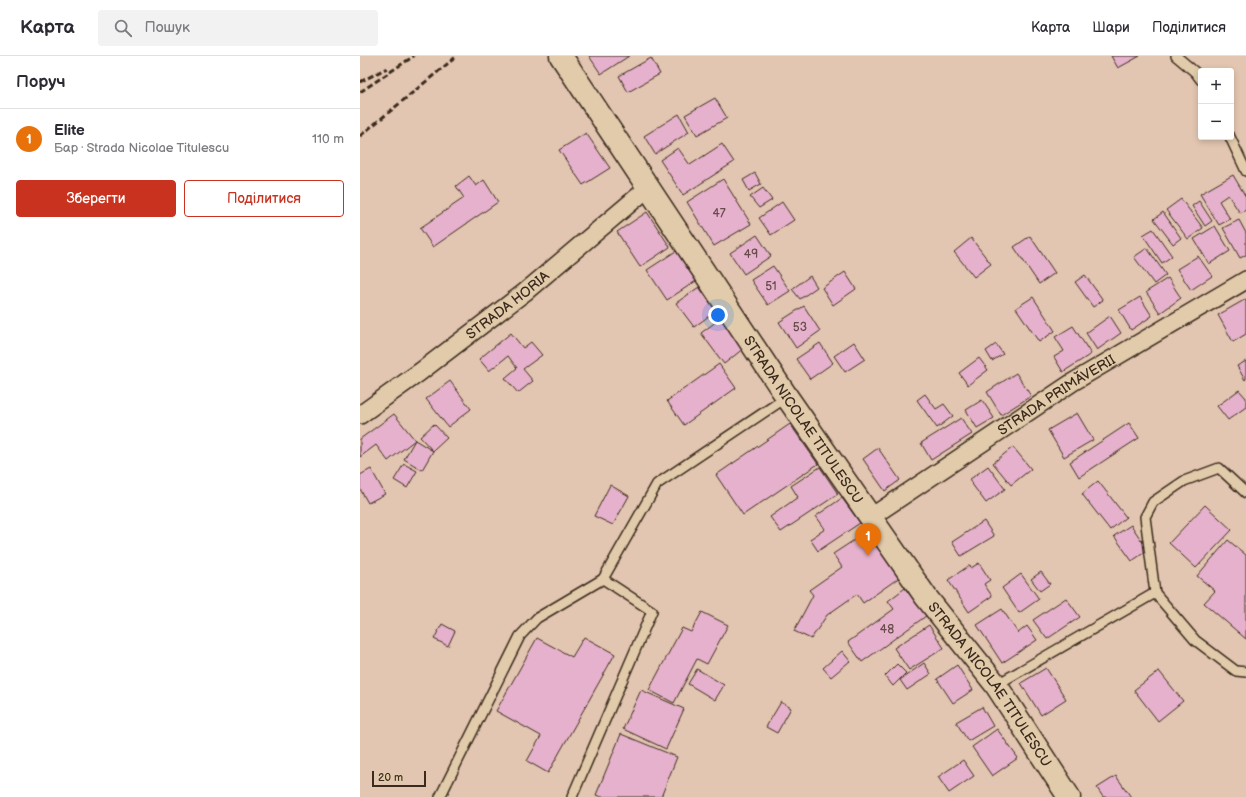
<!DOCTYPE html>
<html lang="uk">
<meta charset="utf-8">
<style>
body{margin:0;font-family:"Balsamiq Sans",sans-serif;background:#f2f2f3;color:#2b2b33}
.controls{position:absolute;right:12px;top:12px;display:grid;overflow:hidden;border-radius:4px;box-shadow:0 2px 6px #0003}
.controls button{width:36px;height:36px;display:grid;place-items:center;padding:0;border:0;border-bottom:1px solid #e1e1e2;background:#fff;color:#2b2b33;font:20px sans-serif}
.scale{position:absolute;left:12px;bottom:10px;width:54px;box-sizing:border-box;padding-left:4px;border:2px solid #3b2a1e;border-top:0;font-size:11px;line-height:14px;white-space:nowrap;color:#3b2a1e;-webkit-text-stroke:3px #e1cbaa;paint-order:stroke}
.you{position:absolute;left:358px;top:259px;width:14px;height:14px;margin:-10px;border:3px solid #fff;border-radius:50%;background:#1a73e8;box-shadow:0 0 0 6px #1a73e833}
.badge{display:grid;place-items:center;width:26px;height:26px;border-radius:50%;background:#c8321e;color:#fff;font-size:13px;font-weight:700}
.pin{position:absolute;translate:-50% -33px;filter:drop-shadow(0 1px 2px #0008)}
.pin::after{content:'';position:absolute;top:21px;width:14px;height:12px;background:inherit;clip-path:polygon(0 0,100% 0,50% 100%)}
.list{margin:0;padding:0;list-style:none}
h2{display:flex;justify-content:space-between;align-items:center;height:52px;margin:0;padding:0 16px;font-size:17px}
h2 small{font-size:13px;font-weight:400;color:#7c7c81}
.list li{display:grid;grid-template-columns:26px 1fr auto;gap:12px;align-items:center;box-sizing:border-box;height:60px;padding:0 16px;border-top:1px solid #e1e1e2}
.list b{display:block;font-size:15px;white-space:nowrap}
.list p{margin:0;font-size:13px;white-space:nowrap;color:#7c7c81}
.list em{font-size:13px;font-style:normal;color:#7c7c81}
.actions{display:flex;gap:8px;padding:12px 16px}
.actions a{flex:1;padding:9px 0;border:1px solid #c8321e;border-radius:4px;text-align:center;font-size:14px;color:#c8321e}
.actions .main{background:#c8321e;color:#fff}
.icon{flex:none;width:22px;height:22px;fill:none;stroke:currentColor;stroke-width:2;stroke-linecap:round;stroke-linejoin:round}
.map{position:relative;flex:none;width:886px;height:741px;overflow:hidden}
header{display:flex;align-items:center;gap:24px;box-sizing:border-box;height:56px;padding:0 20px;background:#fff;border-bottom:1px solid #e1e1e2}
header strong{font-size:19px}
nav{display:flex;gap:22px;margin-inline-start:auto;font-size:14px}
.search{width:280px;height:36px;background:#f2f2f3;display:flex;align-items:center;gap:10px;box-sizing:border-box;padding:0 14px;border-radius:4px;color:#7c7c81;font-size:15px}
main{display:flex}
aside{flex:1;background:#fff}
.map>svg:first-child{display:block}
.building{fill:#e6b1cc;stroke:#3b2a1e}
.lines{fill:none;stroke-linecap:round;stroke-linejoin:round}
.lane-casing{stroke:#3b2a1e;stroke-width:12}
.street-casing{stroke:#3b2a1e;stroke-width:20}
.secondary-casing{stroke:#3b2a1e;stroke-width:25}
.lane{stroke:#e1cbaa;stroke-width:9}
.street{stroke:#e1cbaa;stroke-width:17}
.secondary{stroke:#e1cbaa;stroke-width:22}
.rail{stroke:#3b2a1e;stroke-width:3;stroke-dasharray:6 3;stroke-linecap:butt}
.labels{text-anchor:middle;stroke-width:3;stroke-linejoin:round;paint-order:stroke}
.number-label{font-size:12px;fill:#664c4a}
.street-label{font-size:14px;fill:#3b2a1e;stroke:#e1cbaa}
</style>
<header>
<strong>Карта</strong>
<div class="search"><svg class="icon" aria-label="search" viewBox="0 0 24 24"><circle cx="10" cy="10" r="6"/><path d="M15 15l6 6"/></svg>Пошук</div>
<nav><a>Карта</a><a>Шари</a><a>Поділитися</a></nav>
</header>
<main>
<aside>
<h2>Поруч<small></small></h2>
<ul class="list">
<li><span class="badge" style="background:#e8710a">1</span><div><b>Elite</b><p>Бар · Strada Nicolae Titulescu</p></div><em>110 m</em></li>
</ul>
<div class="actions"><a class="main">Зберегти</a><a>Поділитися</a></div>
</aside>
<div class="map">
<svg width="886" height="741" viewBox="0 0 886 741">
<rect width="100%" height="100%" fill="#e2c6b1"/>
<filter id="ink" filterUnits="userSpaceOnUse"><feTurbulence type="fractalNoise" baseFrequency=".025" numOctaves="2"/><feDisplacementMap in="SourceGraphic" scale="8" xChannelSelector="R" yChannelSelector="G"/><feConvolveMatrix kernelMatrix="1 2 1 2 8 2 1 2 1" color-interpolation-filters="sRGB"/></filter>
<g filter="url(#ink)">
<g class="building">
<path d="M229 0H269L241 18Z"/>
<path d="M751 0H780L758 12Z"/>
<path d="M291 2 300 18 268 36 259 20Z"/>
<path d="M355 42 367 62 337 79 325 59Z"/>
<path d="M319 58 329 76 295 98 284 80Z"/>
<path d="M226 77 250 112 223 129 199 94Z"/>
<path d="M362 88 374 106 323 139 300 104 318 92 330 109Z"/>
<path d="M395 117 401 128 389 135 383 124Z"/>
<path d="M873 119 886 141V154L880 157 868 139 859 145 870 163 859 169 840 138Z"/>
<path d="M109 120 116 130 124 124 138 146 73 191 60 172 104 142 96 130Z"/>
<path d="M363 123 391 168 354 190 327 146Z"/>
<path d="M403 132 412 144 399 152 390 141Z"/>
<path d="M821 143 843 172 828 183 806 154Z"/>
<path d="M839 145 852 165 845 170 832 150Z"/>
<path d="M422 146 434 164 411 179 399 162Z"/>
<path d="M287 156 310 191 280 211 257 176Z"/>
<path d="M803 156 821 182 813 188 794 163Z"/>
<path d="M879 164 886 177V199L880 202 863 172Z"/>
<path d="M855 170 870 195 849 208 834 183Z"/>
<path d="M793 173 812 200 802 207 783 179Z"/>
<path d="M397 179 411 200 384 218 370 197Z"/>
<path d="M670 180 695 217 679 228 654 191Z"/>
<path d="M611 182 631 208 614 221 594 196Z"/>
<path d="M787 192 806 219 794 228 774 201Z"/>
<path d="M316 195 336 225 307 244 287 214Z"/>
<path d="M838 200 852 220 831 234 817 213Z"/>
<path d="M413 210 430 235 408 249 391 224Z"/>
<path d="M485 216 496 233 473 249 462 232Z"/>
<path d="M725 219 743 244 733 251 715 226Z"/>
<path d="M450 220 457 231 440 243 432 233Z"/>
<path d="M808 222 821 242 800 257 786 236Z"/>
<path d="M339 231 356 255 334 271 316 247Z"/>
<path d="M673 241 695 275 679 286 656 252Z"/>
<path d="M780 241 792 260 771 274 759 254Z"/>
<path d="M886 243V278L873 286 858 259Z"/>
<path d="M444 250 460 275 436 292 419 266Z"/>
<path d="M750 260 761 277 737 294 726 277Z"/>
<path d="M361 262 384 292 364 308 341 277Z"/>
<path d="M713 270 731 298 703 316 694 301 704 295 695 281Z"/>
<path d="M151 277 163 292 171 286 182 299 163 313 173 325 158 337 145 322 157 312 148 300 129 315 119 303Z"/>
<path d="M494 286 505 303 485 316 474 300Z"/>
<path d="M460 287 473 307 450 323 436 303Z"/>
<path d="M636 288 643 298 632 305 626 295Z"/>
<path d="M619 302 628 314 608 329 599 317Z"/>
<path d="M886 305V323L885 324 877 310Z"/>
<path d="M359 308 376 332 324 369 307 345Z"/>
<path d="M656 317 671 340 641 359 627 336Z"/>
<path d="M90 325 111 353 88 371 66 343Z"/>
<path d="M879 334 886 342V351L868 364 857 350Z"/>
<path d="M565 338 576 353 584 348 593 360 577 372 557 344Z"/>
<path d="M622 344 634 362 617 372 606 354Z"/>
<path d="M717 357 733 384 704 401 688 374Z"/>
<path d="M34 358 55 384 28 405 16 389 0 401V383Z"/>
<path d="M601 362 612 378 571 404 561 387Z"/>
<path d="M769 367 779 382 719 421 710 406Z"/>
<path d="M74 368 87 382 73 395 60 381Z"/>
<path d="M430 368 458 408 383 459 356 419Z"/>
<path d="M55 384 73 395 62 414 44 403Z"/>
<path d="M653 391 671 413 651 429 633 407Z"/>
<path d="M518 392 540 424 525 435 503 403Z"/>
<path d="M44 408 57 415 47 432 34 424Z"/>
<path d="M628 410 645 433 626 447 609 424Z"/>
<path d="M460 411 478 438 421 476 410 461 438 441 431 430Z"/>
<path d="M11 413 25 438 8 447 0 433V419Z"/>
<path d="M738 425 766 461 750 474 722 438Z"/>
<path d="M250 429 269 440 253 469 234 460Z"/>
<path d="M482 442 500 467 458 495 450 483 465 473 456 460Z"/>
<path d="M845 449 872 474 836 512 809 487Z"/>
<path d="M624 465 634 480 601 500 592 486Z"/>
<path d="M771 469 788 494 772 505 754 480Z"/>
<path d="M508 475 540 521 503 547 497 538 467 559 451 583 434 575 453 539 449 534 482 511 473 498Z"/>
<path d="M868 484 886 499V583L844 547 855 535 837 520Z"/>
<path d="M619 507 630 524 624 528 632 540 609 556 588 524 610 509 611 512Z"/>
<path d="M681 516 690 528 680 535 671 523Z"/>
<path d="M661 518 679 543 659 557 642 532Z"/>
<path d="M545 532 566 560 502 606 488 586 534 553 528 545Z"/>
<path d="M706 542 720 561 687 583 673 564Z"/>
<path d="M642 553 658 577 667 570 677 584 642 607 617 569Z"/>
<path d="M342 556 368 569 347 608 337 603 314 647 289 634 322 572 331 576Z"/>
<path d="M82 568 95 575 88 590 74 583Z"/>
<path d="M569 569 584 592 549 614 534 592Z"/>
<path d="M224 581 255 598 188 717 167 705 181 680 136 655 177 582 212 601Z"/>
<path d="M482 595 490 605 471 621 463 612Z"/>
<path d="M564 607 571 618 547 634 540 624Z"/>
<path d="M537 608 546 617 533 630 525 620Z"/>
<path d="M597 609 613 634 593 647 577 623Z"/>
<path d="M686 612 706 643 681 659 661 627Z"/>
<path d="M337 613 364 629 355 644 328 628Z"/>
<path d="M799 615 823 645 798 665 774 634Z"/>
<path d="M281 634 324 653 306 693 263 673Z"/>
<path d="M421 646 431 652 417 677 406 671Z"/>
<path d="M622 651 633 670 608 685 596 666Z"/>
<path d="M637 673 658 702 632 720 612 691Z"/>
<path d="M261 678 317 701 301 741H241L236 739Z"/>
<path d="M603 704 614 720 589 737 578 721Z"/>
<path d="M756 720 771 741H743L737 732Z"/>
</g>
<g class="lines">
<defs>
<g id="lane">
<path d="M816 0 835 16 841 24"/>
<path d="M870 81 886 115"/>
<path d="M886 437 859 412 824 425 793 446 785 461 795 537 835 584 876 615 886 616"/>
<path d="M636 629 795 537"/>
<path d="M80 741 160 580 177 562 243 523"/>
<path d="M212 741 292 555 243 523 297 428 427 341"/>
</g>
<g id="street">
<path id="s1" d="M0 359 60 316 165 236 288 132"/>
<path id="s2" d="M511 461 713 326 886 224"/>
</g>
<g id="secondary">
<path id="s3" d="M201 0 427 341 566 541 636 629 709 741"/>
</g>
</defs>
<use href="#lane" class="lane-casing"/>
<use href="#street" class="street-casing"/>
<use href="#secondary" class="secondary-casing"/>
<use href="#lane" class="lane"/>
<use href="#street" class="street"/>
<use href="#secondary" class="secondary"/>
<g class="rail">
<path d="M0 26 27 12"/>
<path d="M0 36 54 0"/>
<path d="M0 80 97 0"/>
</g>
</g>
</g>
<g class="labels">
<g class="number-label">
<text x="359" y="161">47</text>
<text x="391" y="202">49</text>
<text x="411" y="234">51</text>
<text x="440" y="275">53</text>
<text x="527" y="577">48</text>
</g>
<g class="street-label">
<text dy="5" stroke="none"><textPath href="#s1" startOffset="184">STRADA HORIA</textPath></text>
<text dy="5" stroke="none"><textPath href="#s2" startOffset="222">STRADA PRIMĂVERII</textPath></text>
<text dy="5" stroke="none"><textPath href="#s3" startOffset="437">STRADA NICOLAE TITULESCU</textPath></text>
<text dy="5" stroke="none"><textPath href="#s3" startOffset="761">STRADA NICOLAE TITULESCU</textPath></text>
</g>
</g>
</svg>
<div class="controls">
<button>+</button>
<button>−</button>
</div>
<div class="scale">20 m</div>
<div class="you"></div>
<div class="pin badge" style="left:508px;top:500px;background:#e8710a">1</div>
</div>
</main>
